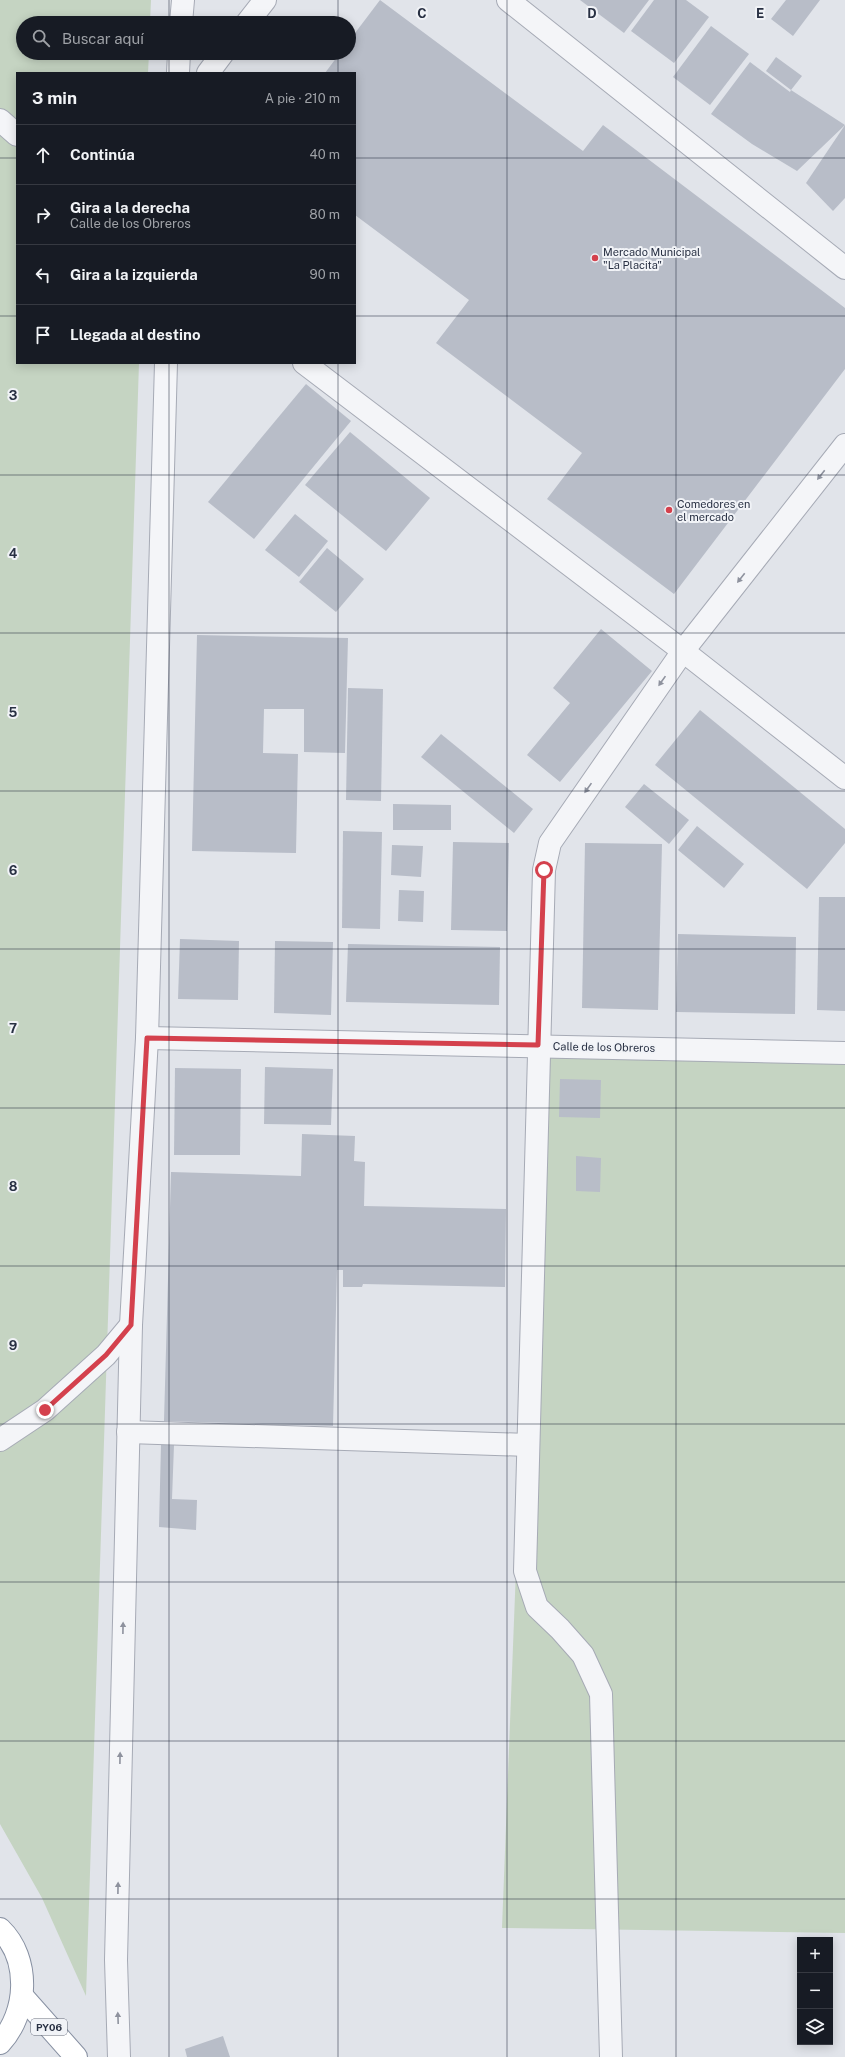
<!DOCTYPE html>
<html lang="es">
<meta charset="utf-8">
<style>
body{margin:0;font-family:"Public Sans",sans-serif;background:#242831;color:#f1f3f6}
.controls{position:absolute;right:12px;bottom:12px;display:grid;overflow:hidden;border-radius:0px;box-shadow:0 2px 10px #0003}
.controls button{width:36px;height:36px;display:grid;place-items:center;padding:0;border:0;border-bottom:1px solid #363941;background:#171b24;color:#f1f3f6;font:20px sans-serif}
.stop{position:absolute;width:12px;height:12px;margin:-9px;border:3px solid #d4414d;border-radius:50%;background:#fff}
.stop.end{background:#d4414d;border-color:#fff;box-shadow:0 1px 4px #0008}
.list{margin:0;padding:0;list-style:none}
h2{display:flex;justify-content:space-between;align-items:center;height:52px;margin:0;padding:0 16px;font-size:17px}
h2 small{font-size:13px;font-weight:400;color:#9ea1a6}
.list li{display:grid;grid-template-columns:26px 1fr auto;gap:12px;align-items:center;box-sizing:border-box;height:60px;padding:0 16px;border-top:1px solid #363941}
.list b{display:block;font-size:15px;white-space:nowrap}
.list p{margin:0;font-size:13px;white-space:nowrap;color:#9ea1a6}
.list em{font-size:13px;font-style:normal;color:#9ea1a6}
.icon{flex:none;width:22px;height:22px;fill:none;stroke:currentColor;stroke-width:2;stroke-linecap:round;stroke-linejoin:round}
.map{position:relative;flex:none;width:845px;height:2057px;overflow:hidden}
.search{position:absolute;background:#171b24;box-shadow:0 2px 10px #0003;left:16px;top:16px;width:340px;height:44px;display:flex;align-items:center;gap:10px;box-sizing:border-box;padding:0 14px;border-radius:22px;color:#9ea1a6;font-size:15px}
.panel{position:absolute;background:#171b24;box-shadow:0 2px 10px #0003;left:16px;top:72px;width:340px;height:292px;border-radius:0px}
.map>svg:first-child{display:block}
.green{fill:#c5d4c2}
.building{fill:#b8bdc8}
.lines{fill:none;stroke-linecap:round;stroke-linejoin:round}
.minor-casing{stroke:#a6aab5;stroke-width:24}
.highway-casing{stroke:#8790a2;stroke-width:24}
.minor{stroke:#f4f5f8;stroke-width:22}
.highway{stroke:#fff;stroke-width:22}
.oneway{fill:#8e929e}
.route{stroke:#d4414d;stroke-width:5}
.grid{fill:none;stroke:#283043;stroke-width:1;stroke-opacity:0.55}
.poi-dot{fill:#d4414d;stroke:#f1f3f7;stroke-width:1.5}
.labels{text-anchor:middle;stroke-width:4;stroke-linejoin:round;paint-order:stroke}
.shield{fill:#f1f3f7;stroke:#646a79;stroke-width:1}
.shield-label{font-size:10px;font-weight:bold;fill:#283043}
.poi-label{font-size:11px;fill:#283043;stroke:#f1f3f7;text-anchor:start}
.street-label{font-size:11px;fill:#283043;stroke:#f1f3f7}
.grid-label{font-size:13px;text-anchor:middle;font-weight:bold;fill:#283043;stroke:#f1f3f7;stroke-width:4;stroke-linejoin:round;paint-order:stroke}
</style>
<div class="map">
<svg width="845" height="2057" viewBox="0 0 845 2057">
<rect width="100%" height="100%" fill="#e1e4ea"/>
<g class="green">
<path d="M0 0H151L150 23H23V53H149L148 73H17V363H139L86 1996 42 1898 0 1824Z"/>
<path d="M536 1057 845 1058V1933L502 1928Z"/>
</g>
<g class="building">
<path d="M380 0 583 151 603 125 845 308V369L674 594 547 499 582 453 436 343 469 300 355 215V73H325L340 53H349V41Z"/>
<path d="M580 0H649L624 33Z"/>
<path d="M654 0H686L709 17 674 63 631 31Z"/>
<path d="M786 0H820L793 36 771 19Z"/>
<path d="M711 26 749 54 710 105 673 77Z"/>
<path d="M776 57 802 76 791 90 766 71Z"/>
<path d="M750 62 790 92 791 90 845 125 797 171 752 144 711 114Z"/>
<path d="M845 125V198L833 211 806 183Z"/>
<path d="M306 384 351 421 254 539 208 502Z"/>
<path d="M350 432 430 498 386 551 305 485Z"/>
<path d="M295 514 328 541 299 577 265 550Z"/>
<path d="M327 548 364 579 336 612 299 582Z"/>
<path d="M601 629 652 671 560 782 527 755 570 703 553 688Z"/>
<path d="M197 635 348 638 345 753 304 752V709H264L263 753 298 754 296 853 192 851Z"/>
<path d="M348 688 383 689 381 801 346 800Z"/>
<path d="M700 710 845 829V843L807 889 655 765Z"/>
<path d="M441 734 533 809 514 833 421 757Z"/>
<path d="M644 784 689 820 669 844 625 807Z"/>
<path d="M393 804 451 805V830H393Z"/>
<path d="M697 826 744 864 724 888 678 850Z"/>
<path d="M343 831 382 832 380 929 342 928Z"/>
<path d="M453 842 509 843 507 931 451 930Z"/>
<path d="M585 843 662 844 658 1010 582 1008Z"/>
<path d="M392 845 423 846 421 877 391 875Z"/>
<path d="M399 890 424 891 423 922 398 921Z"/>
<path d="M819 897H845V1011L817 1010Z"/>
<path d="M678 934 796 937 795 1014 676 1012Z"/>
<path d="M180 939 239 941 238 1000 178 999Z"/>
<path d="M275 941 333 942 331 1015 274 1013Z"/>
<path d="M348 944 500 947 499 1005 346 1002Z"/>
<path d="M265 1067 333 1069 331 1125 264 1124Z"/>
<path d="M175 1068 241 1069 240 1155H174Z"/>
<path d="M560 1079 601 1080 600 1118 559 1117Z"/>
<path d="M302 1134 355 1136 354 1161 365 1162 364 1206 506 1209 505 1287 363 1284 362 1287H343V1270H337L333 1426 164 1421 171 1172 301 1176Z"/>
<path d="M576 1156 601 1158 600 1192 576 1191Z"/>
<path d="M161 1444 174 1445 172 1499 197 1500 196 1530 159 1527Z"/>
<path d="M223 2036 230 2057H187L185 2049Z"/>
</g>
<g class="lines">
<defs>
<g id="minor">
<path d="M508 0 845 268"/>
<path d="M181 23 183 0"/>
<path d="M247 23 265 0"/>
<path d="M178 73 179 53"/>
<path d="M208 73 223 53"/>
<path d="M0 120 17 135"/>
<path d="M304 363 683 651 845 778"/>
<path d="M147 1038 845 1053"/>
<path d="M128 1432 528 1445"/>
<path d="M0 1440 45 1410 106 1355 131 1325"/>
<path d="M119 2057 116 1960 131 1325 147 1038 166 363"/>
<path d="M611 2057 601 1694 583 1655 560 1629 537 1607 525 1571 544 870 550 843 683 651 845 445"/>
</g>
<g id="highway">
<path d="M0 1929C31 1959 28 2013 0 2043"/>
<path d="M22 1996 76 2057"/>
</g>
</defs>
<use href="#minor" class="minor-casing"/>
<use href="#highway" class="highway-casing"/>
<use href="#minor" class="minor"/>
<use href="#highway" class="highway"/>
</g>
<defs><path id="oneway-solid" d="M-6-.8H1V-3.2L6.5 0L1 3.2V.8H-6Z"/></defs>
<g class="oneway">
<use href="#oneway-solid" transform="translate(821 475) rotate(128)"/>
<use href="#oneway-solid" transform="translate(741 578) rotate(128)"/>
<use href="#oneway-solid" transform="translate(662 681) rotate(125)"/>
<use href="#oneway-solid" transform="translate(588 788) rotate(125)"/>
<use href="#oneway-solid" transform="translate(123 1628) rotate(-89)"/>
<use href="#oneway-solid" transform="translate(120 1758) rotate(-89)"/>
<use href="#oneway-solid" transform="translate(118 1888) rotate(-89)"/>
<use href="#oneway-solid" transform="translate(118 2018) rotate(-92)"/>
</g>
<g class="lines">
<path class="route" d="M45 1410 106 1355 131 1325 147 1038 538 1045 544 870"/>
</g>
<path class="grid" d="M169 0V23M338 0V23M507 0V2057M676 0V2057M169 53V73M338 53V73M0 158H17M355 158H845M0 316H17M355 316H845M169 363V2057M338 363V2057M0 475H845M0 633H845M0 791H845M0 949H845M0 1108H845M0 1266H845M0 1424H845M0 1582H845M0 1741H845M0 1899H845"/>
<g class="poi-dot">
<circle cx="595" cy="258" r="4"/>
<circle cx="669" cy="510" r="4"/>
</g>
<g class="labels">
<rect class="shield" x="31" y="2019" width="36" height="16" rx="3"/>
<g class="shield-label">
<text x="49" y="2031">PY06</text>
</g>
<g class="poi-label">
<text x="603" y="256">Mercado Municipal<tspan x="603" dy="13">"La Placita"</tspan></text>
<text x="677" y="508">Comedores en<tspan x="677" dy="13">el mercado</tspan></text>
</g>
<g class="street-label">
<text transform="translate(604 1047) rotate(1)" y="4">Calle de los Obreros</text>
</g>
</g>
<g class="grid-label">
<text x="422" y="18">C</text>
<text x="592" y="18">D</text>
<text x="760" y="18">E</text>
<text x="13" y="400">3</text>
<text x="13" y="558">4</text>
<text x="13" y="717">5</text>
<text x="13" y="875">6</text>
<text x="13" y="1033">7</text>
<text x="13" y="1191">8</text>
<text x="13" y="1350">9</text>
</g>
</svg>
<div class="controls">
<button>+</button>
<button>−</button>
<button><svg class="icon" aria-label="layers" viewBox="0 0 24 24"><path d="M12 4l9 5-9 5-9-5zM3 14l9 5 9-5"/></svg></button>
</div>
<div class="stop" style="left:544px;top:870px"></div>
<div class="stop end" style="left:45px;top:1410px"></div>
<div class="search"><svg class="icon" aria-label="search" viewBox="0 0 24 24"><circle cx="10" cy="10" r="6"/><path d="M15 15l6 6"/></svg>Buscar aquí</div>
<section class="panel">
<h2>3 min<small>A pie · 210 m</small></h2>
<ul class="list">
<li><svg class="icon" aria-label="ahead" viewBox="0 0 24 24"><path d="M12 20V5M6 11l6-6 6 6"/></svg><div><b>Continúa</b></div><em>40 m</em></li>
<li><svg class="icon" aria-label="right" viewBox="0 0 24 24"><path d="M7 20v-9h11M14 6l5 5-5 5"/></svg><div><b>Gira a la derecha</b><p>Calle de los Obreros</p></div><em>80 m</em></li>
<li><svg class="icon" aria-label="left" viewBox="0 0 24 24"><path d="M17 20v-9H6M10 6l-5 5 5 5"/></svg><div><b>Gira a la izquierda</b></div><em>90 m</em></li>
<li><svg class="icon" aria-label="arrive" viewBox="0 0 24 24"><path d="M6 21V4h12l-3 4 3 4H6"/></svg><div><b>Llegada al destino</b></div></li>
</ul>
</section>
</div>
